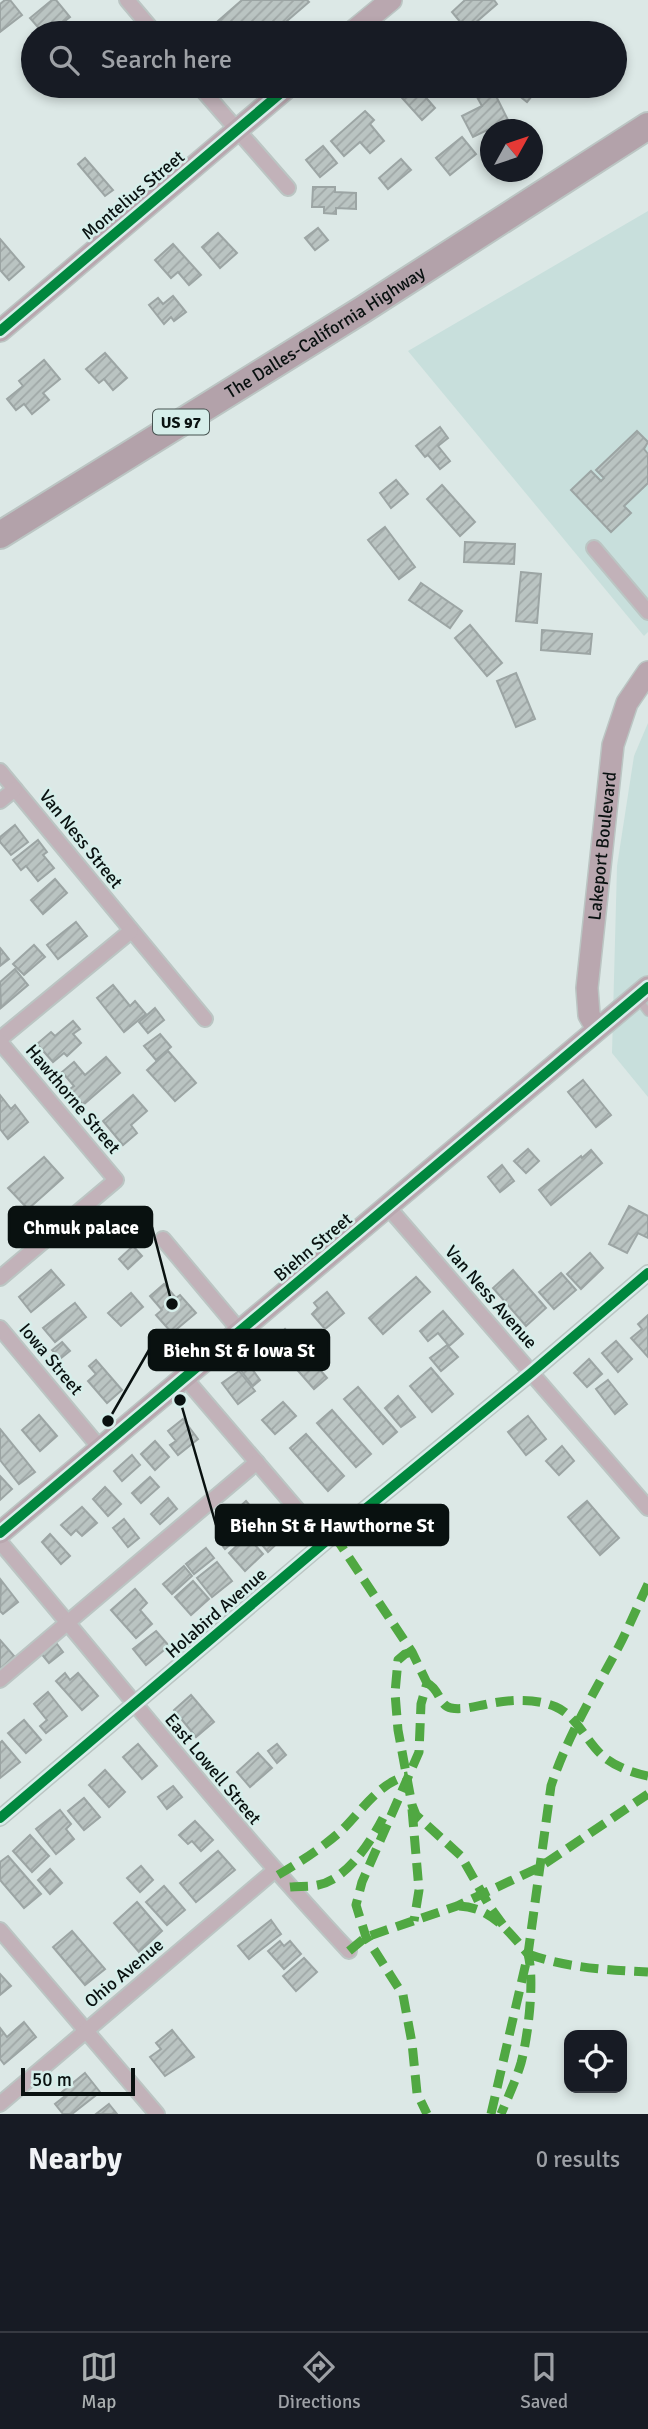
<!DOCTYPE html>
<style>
body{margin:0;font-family:Signika,sans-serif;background:#20242c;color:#f1f3f6}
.controls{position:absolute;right:21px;bottom:21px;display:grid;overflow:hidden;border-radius:14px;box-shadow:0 4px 10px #0003}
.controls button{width:63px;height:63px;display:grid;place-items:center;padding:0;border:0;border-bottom:2px solid #363941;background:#171b24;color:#f1f3f6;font:35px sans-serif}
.compass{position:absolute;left:480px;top:119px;width:63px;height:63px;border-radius:50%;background:#171b24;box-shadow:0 4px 10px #0003;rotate:50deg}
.scale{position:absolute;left:21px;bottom:18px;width:114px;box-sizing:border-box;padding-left:7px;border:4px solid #091110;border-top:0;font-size:19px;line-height:24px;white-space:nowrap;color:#091110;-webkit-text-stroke:5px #d6eeea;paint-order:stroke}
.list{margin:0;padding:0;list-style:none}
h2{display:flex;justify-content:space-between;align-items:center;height:91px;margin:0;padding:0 28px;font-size:30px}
h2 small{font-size:23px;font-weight:400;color:#9ea1a6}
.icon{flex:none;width:38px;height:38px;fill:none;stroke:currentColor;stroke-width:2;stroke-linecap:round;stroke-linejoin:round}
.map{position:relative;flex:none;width:648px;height:2114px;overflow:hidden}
.search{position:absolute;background:#171b24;box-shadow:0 4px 10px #0003;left:21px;right:21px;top:21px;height:77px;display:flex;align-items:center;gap:18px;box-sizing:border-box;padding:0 24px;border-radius:38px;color:#9ea1a6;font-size:26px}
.sheet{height:217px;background:#171b24}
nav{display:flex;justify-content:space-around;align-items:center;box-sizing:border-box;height:98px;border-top:2px solid #363941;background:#171b24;font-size:19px;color:#9ea1a6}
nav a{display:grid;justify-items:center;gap:4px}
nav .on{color:#aaafb0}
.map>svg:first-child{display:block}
.built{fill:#c8dfdc}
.building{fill:url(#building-hatch);stroke:#9ca5a4;stroke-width:2}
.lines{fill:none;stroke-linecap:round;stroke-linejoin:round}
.lane-casing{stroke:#bbc5c3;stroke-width:10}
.street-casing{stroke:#bbc5c3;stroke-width:18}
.secondary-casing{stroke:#bbc5c3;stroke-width:24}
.highway-casing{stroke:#bbc5c3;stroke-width:30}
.lane{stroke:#c2b2b9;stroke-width:7}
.street{stroke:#c2b2b9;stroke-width:14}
.secondary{stroke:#b9a7af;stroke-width:21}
.highway{stroke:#b3a2aa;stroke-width:26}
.quiet{stroke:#50a842;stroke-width:9;stroke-dasharray:18 9;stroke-linecap:butt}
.cycleway-casing{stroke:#d6eeea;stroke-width:15}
.cycleway{stroke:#00873e;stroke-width:10}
.labels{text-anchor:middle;stroke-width:5;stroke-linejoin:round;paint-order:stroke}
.shield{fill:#d6eeea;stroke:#465351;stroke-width:2}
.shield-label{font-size:16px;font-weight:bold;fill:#091110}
.street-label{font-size:18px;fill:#091110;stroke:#d6eeea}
.leader{fill:none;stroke:#091110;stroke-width:2.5}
.callout-dot{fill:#091110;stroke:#d6eeea;stroke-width:2.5}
.callout{fill:#091110;stroke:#091110;stroke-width:2.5}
.callout-label{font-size:19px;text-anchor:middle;font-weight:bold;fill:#fff}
</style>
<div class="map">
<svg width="648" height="2114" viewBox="0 0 648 2114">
<defs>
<pattern id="building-hatch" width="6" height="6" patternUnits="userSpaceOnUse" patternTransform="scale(1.75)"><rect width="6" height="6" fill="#bac4c2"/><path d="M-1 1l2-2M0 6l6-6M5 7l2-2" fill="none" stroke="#9fa7a6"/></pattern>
</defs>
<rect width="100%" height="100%" fill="#dce8e6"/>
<g class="built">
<path d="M648 211V632L644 636 408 351Z"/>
<path d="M648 723V1097L612 1053 617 866 634 756Z"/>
</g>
<g class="building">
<path d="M5 0H10L22 15 0 32V4Z"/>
<path d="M52 0H56L70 17 61 24 68 33H43L30 18Z"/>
<path d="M242 0H307L309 2 273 33H216L211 27Z"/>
<path d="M465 0H494L497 4 467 30 452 12Z"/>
<path d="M396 86H416L435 108 422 120 393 88Z"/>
<path d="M507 86H540L527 102Z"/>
<path d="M493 90 508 120 473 137 462 116 482 106 477 97Z"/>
<path d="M365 111 374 120 370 124 384 141 370 153 360 142 344 156 331 141Z"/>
<path d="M462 137 476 154 450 175 436 158Z"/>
<path d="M323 146 337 163 320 177 306 160Z"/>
<path d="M85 158 113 190 105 196 78 164Z"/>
<path d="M401 159 411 170 388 189 379 178Z"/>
<path d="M313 187H335V192L356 193V209L336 208V214L324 213V207H312Z"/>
<path d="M318 228 328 240 315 250 305 238Z"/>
<path d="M218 233 237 253 220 268 202 247Z"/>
<path d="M0 239 24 267 9 280 0 270Z"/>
<path d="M173 244 201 275 189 285 178 272 171 278 155 260Z"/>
<path d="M173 296 186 312 174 321 171 317 164 324 149 305 158 298 163 304Z"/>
<path d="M105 353 127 378 113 390 104 379 99 383 86 369Z"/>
<path d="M44 360 60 379 43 393 49 400 32 414 24 404 16 410 7 399 23 386 19 381Z"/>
<path d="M440 427 448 438 438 446 450 461 440 469 428 455 425 457 416 446Z"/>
<path d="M637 431 648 442 644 449 648 454V483L624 506 631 513 611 532 571 490 591 471 601 481 604 478 596 470Z"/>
<path d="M396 480 408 494 391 508 380 493Z"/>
<path d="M442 485 475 522 460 536 427 499Z"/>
<path d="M385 527 415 567 399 579 368 540Z"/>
<path d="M465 542 515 544 514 564 464 562Z"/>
<path d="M521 572 541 574 537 623 516 621Z"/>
<path d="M421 583 462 611 450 628 409 600Z"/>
<path d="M470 625 502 663 487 676 455 638Z"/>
<path d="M542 630 592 634 590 654 541 650Z"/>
<path d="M516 673 535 719 516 727 497 681Z"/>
<path d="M15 825 28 842 11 855 0 842V837Z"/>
<path d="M38 840 47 852 43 855 54 868 38 881 26 866 21 870 13 860Z"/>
<path d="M55 879 67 893 43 914 31 900Z"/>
<path d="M76 922 87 936 58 959 47 945Z"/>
<path d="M34 945 45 957 24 975 13 964Z"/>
<path d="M0 948 9 959 0 966Z"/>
<path d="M15 969 28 985 1 1008 0 982Z"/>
<path d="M113 985 130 1006 135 1001 146 1014 124 1032 97 998Z"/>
<path d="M155 1008 164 1020 148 1033 139 1022Z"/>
<path d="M73 1021 80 1029 73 1034 81 1043 67 1056 64 1053 53 1062 37 1044 51 1032 55 1036Z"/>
<path d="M160 1034 171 1047 156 1060 144 1046Z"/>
<path d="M168 1051 196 1083 175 1101 147 1070Z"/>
<path d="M106 1057 120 1073 83 1105 70 1089 74 1086 62 1072 74 1062 85 1075Z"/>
<path d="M583 1080 611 1115 596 1127 568 1092Z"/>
<path d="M0 1095 11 1109 15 1105 28 1122 8 1139 0 1129Z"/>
<path d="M133 1095 147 1111 131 1125 137 1133 123 1145 103 1121Z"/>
<path d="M528 1149 539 1161 526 1173 514 1161Z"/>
<path d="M591 1150 602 1163 551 1205 539 1190 581 1156 582 1158Z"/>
<path d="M44 1157 63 1178 28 1209 8 1188Z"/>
<path d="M502 1165 514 1181 500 1192 488 1177Z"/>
<path d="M629 1206 648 1216V1238L638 1233 627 1253 609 1244Z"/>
<path d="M133 1246 142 1256 128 1269 119 1259Z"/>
<path d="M590 1253 603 1268 581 1289 567 1274Z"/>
<path d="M51 1270 64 1285 31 1312 19 1297Z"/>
<path d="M513 1270 546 1308 526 1326 493 1288Z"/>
<path d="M561 1273 576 1290 554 1309 539 1292Z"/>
<path d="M416 1277 430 1292 383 1334 369 1318Z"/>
<path d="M164 1284 176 1298 180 1295 196 1313 172 1333 156 1315 162 1310 150 1296Z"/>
<path d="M327 1292 344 1313 325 1329 312 1314 318 1308 314 1303Z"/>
<path d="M131 1293 143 1307 121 1326 108 1313Z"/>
<path d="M75 1303 86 1317 55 1342 43 1328Z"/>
<path d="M443 1311 463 1334 449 1346 438 1333 428 1341 420 1331Z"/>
<path d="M648 1315V1357L631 1338 642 1329 638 1324Z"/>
<path d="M285 1329 327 1378 314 1389 272 1341Z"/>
<path d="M616 1341 632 1359 618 1372 602 1353Z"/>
<path d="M62 1342 70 1351 60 1359 52 1350Z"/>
<path d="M447 1345 458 1357 441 1371 430 1358Z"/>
<path d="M589 1359 602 1374 587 1387 574 1373Z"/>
<path d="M96 1360 122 1390 107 1403 88 1381 96 1374 89 1366Z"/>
<path d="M247 1362 260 1380 253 1386 239 1368Z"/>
<path d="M431 1368 453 1394 432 1412 410 1386Z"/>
<path d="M239 1371 255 1391 238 1404 222 1383Z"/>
<path d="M608 1380 627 1404 615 1414 596 1389Z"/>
<path d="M358 1387 397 1432 383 1444 344 1399Z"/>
<path d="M398 1396 415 1417 401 1427 385 1408Z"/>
<path d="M283 1402 296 1416 275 1434 262 1420Z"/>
<path d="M332 1410 371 1454 356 1467 317 1423Z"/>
<path d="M39 1415 57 1436 40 1451 22 1430Z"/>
<path d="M528 1416 546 1439 526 1455 508 1432Z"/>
<path d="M183 1419 198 1439 178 1455 170 1445 176 1441 168 1431Z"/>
<path d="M0 1429 35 1472 19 1484 0 1460Z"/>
<path d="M306 1434 344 1476 328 1491 290 1448Z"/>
<path d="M155 1441 169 1457 155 1470 141 1454Z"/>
<path d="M562 1446 574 1461 559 1475 546 1461Z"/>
<path d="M132 1455 140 1465 122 1481 114 1471Z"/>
<path d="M0 1476 12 1489 0 1500Z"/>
<path d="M150 1477 159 1487 141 1503 132 1493Z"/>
<path d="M105 1487 121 1504 108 1516 93 1499Z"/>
<path d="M168 1498 177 1509 160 1524 151 1514Z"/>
<path d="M246 1501 262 1520 252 1529 236 1510Z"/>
<path d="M587 1501 619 1538 600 1555 568 1517Z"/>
<path d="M82 1507 97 1523 82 1536 76 1530 71 1535 61 1525Z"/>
<path d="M270 1517 286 1535 268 1552 252 1533Z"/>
<path d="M124 1519 139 1538 128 1547 113 1528Z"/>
<path d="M237 1522 245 1532 225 1549 217 1539Z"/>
<path d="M50 1534 70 1556 61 1564 42 1542Z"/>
<path d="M247 1536 263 1554 245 1571 229 1553Z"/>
<path d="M206 1548 214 1558 194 1574 186 1564Z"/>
<path d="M217 1562 232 1581 212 1597 197 1578Z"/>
<path d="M184 1566 192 1576 172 1594 163 1584Z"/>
<path d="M1 1580 18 1602 3 1614 0 1611Z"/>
<path d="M193 1581 209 1599 191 1615 175 1597Z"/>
<path d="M135 1589 147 1603 140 1610 152 1624 136 1638 111 1610Z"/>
<path d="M156 1631 169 1646 146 1665 133 1649Z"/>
<path d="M0 1640 15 1657 0 1669Z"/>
<path d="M54 1640 63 1652 49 1663 40 1652Z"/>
<path d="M65 1673 70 1680 78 1673 98 1696 82 1710 56 1681Z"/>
<path d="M48 1692 67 1716 46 1733 40 1726 47 1720 34 1704Z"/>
<path d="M191 1695 214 1722 196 1737 174 1710Z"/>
<path d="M24 1720 41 1740 26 1753 8 1733Z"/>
<path d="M2 1741 20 1762 0 1778V1743Z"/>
<path d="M138 1744 157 1766 142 1779 123 1757Z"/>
<path d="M277 1744 286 1755 277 1763 268 1751Z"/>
<path d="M258 1753 272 1768 250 1787 237 1772Z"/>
<path d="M105 1770 125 1792 109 1807 89 1785Z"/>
<path d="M173 1786 182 1797 167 1809 158 1797Z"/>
<path d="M84 1798 100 1817 84 1830 68 1811Z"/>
<path d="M60 1810 71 1824 66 1829 74 1839 56 1854 36 1829Z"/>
<path d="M195 1821 213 1840 201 1851 192 1841 188 1844 179 1835Z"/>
<path d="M30 1835 49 1856 32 1872 13 1851Z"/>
<path d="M218 1851 235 1870 196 1902 180 1883Z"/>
<path d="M8 1856 41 1894 24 1908 0 1880V1862Z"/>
<path d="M141 1866 153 1880 140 1892 127 1878Z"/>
<path d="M50 1869 62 1883 50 1894 38 1880Z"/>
<path d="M164 1886 185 1910 167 1925 146 1902Z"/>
<path d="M137 1902 162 1931 139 1952 114 1923Z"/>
<path d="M271 1920 281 1934 249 1959 238 1946Z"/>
<path d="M72 1931 105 1969 85 1985 53 1947Z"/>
<path d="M280 1941 284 1946 290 1941 301 1954 284 1969 268 1951Z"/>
<path d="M304 1958 317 1972 296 1991 283 1976Z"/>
<path d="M0 1974 11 1986 0 1995Z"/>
<path d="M24 2022 36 2037 4 2064 0 2059V2028L7 2037Z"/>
<path d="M172 2030 194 2057 165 2076 150 2057 161 2049 156 2043Z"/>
<path d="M85 2073 100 2092 72 2114H63L55 2104 65 2096 62 2092Z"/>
<path d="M109 2104 117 2114H96Z"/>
</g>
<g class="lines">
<defs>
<path id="lane" d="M639 1000 648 1012"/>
<g id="street">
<path d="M127 0 155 33"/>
<path d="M199 86 288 188"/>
<path d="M594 548 648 612"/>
<path d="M0 771 205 1019"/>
<path d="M0 801 15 789"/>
<path d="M0 1039 131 931"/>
<path d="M0 1042 116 1180 0 1278"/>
<path d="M388 1207 648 1508"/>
<path d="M163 1239 240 1331"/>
<path d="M0 1328 100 1448"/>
<path d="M184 1377 325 1542"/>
<path d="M0 1542C116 1679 227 1820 349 1951"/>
<path d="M0 1680 257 1462"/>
<path d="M0 1818 325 1542 531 1373 648 1273"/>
<path d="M0 1930 157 2114"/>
<path d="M0 2104 274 1871"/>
</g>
<g id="secondary">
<path d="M351 33 391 0"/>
<path d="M0 331 289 86"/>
<path id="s1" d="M597 1029 589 1015 587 988 613 745 627 703 648 672"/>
<path d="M0 1533 648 987"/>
</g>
<g id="highway">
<path id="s2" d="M0 535 362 310 648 126"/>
</g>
</defs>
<use href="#lane" class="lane-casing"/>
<use href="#street" class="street-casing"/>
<use href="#secondary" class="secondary-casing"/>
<use href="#highway" class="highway-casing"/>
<use href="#lane" class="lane"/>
<use href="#street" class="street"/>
<use href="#secondary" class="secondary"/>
<use href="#highway" class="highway"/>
<g class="quiet">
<path d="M334 1535 412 1652 427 1683 421 1704 419 1752 362 1882 356 1905 366 1937 403 1995 412 2043 417 2093 427 2114"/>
<path d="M412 1652 405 1654 398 1660 395 1693 398 1730 412 1805 416 1815 461 1856 490 1907 506 1929"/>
<path d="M427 1683C440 1689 439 1706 451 1708 461 1710 473 1707 483 1705 506 1700 533 1697 556 1707 577 1716 587 1743 604 1757 616 1767 633 1773 648 1776"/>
<path d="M412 1809 419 1890 414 1921"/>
<path d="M278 1875C300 1862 322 1848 341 1831 360 1813 380 1781 408 1776"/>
<path d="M290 1887C299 1886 309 1887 318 1885 347 1879 370 1843 383 1818"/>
<path d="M459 1906C491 1907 509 1932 528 1954 535 1980 528 2037 521 2063 516 2080 508 2097 501 2114"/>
<path d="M349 1951 366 1937 457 1906 540 1867 648 1794"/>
<path d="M528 1954C567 1968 607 1970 648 1972"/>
<path d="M491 2114 528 1954 551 1786C567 1737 594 1693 618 1648 629 1627 638 1605 648 1584"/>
</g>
<defs>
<g id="cycleway">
<path d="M0 331 289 86"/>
<path d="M0 1533 648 987"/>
<path d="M0 1818 325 1542 531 1373 648 1273"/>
</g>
</defs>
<use href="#cycleway" class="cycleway-casing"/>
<use href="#cycleway" class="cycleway"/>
</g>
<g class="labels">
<rect class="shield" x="153" y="409.5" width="56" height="25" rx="5"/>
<g class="shield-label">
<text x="181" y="428">US 97</text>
</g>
<g class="street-label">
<text transform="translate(133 195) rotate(-40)" y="6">Montelius Street</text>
<text dy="6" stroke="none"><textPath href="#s2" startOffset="383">The Dalles-California Highway</textPath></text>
<text transform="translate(81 839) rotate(51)" y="6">Van Ness Street</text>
<text dy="6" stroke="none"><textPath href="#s1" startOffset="186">Lakeport Boulevard</textPath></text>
<text transform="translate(73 1099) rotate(50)" y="6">Hawthorne Street</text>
<text transform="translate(313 1247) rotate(-40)" y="6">Biehn Street</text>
<text transform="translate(491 1297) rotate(49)" y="6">Van Ness Avenue</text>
<text transform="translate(51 1359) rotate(50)" y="6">Iowa Street</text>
<text transform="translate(216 1613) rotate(-41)" y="6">Holabird Avenue</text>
<text transform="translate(213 1769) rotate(50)" y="6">East Lowell Street</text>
<text transform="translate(124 1973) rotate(-40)" y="6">Ohio Avenue</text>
</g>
</g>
<path class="leader" d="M172 1304L152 1227M108 1421L149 1350M180 1400L216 1525"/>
<g class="callout-dot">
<circle cx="172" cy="1304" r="7"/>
<circle cx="108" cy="1421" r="7"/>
<circle cx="180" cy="1400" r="7"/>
</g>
<g class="callout">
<rect x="9" y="1207" width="143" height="40" rx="7"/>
<rect x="149" y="1330" width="180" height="40" rx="7"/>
<rect x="216" y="1505" width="232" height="40" rx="7"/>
</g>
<g class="callout-label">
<text x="81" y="1234">Chmuk palace</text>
<text x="239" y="1357">Biehn St &amp; Iowa St</text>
<text x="332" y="1532">Biehn St &amp; Hawthorne St</text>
</g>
</svg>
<div class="controls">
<button><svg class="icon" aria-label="locate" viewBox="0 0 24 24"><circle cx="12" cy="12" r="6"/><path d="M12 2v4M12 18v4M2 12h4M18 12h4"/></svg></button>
</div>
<svg class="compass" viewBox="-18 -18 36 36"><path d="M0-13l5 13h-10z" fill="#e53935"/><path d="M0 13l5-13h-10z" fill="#9ea1a6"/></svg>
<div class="scale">50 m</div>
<div class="search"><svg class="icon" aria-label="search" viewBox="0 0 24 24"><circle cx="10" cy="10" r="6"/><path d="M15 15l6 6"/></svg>Search here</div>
</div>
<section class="sheet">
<h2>Nearby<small>0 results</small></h2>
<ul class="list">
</ul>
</section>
<nav>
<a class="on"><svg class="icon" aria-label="map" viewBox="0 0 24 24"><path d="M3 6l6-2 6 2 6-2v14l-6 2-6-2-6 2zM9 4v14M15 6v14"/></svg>Map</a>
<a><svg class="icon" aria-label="directions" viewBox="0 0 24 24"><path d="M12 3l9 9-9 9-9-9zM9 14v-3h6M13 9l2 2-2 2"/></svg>Directions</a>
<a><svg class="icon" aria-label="saved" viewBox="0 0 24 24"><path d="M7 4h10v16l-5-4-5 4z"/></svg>Saved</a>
</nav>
